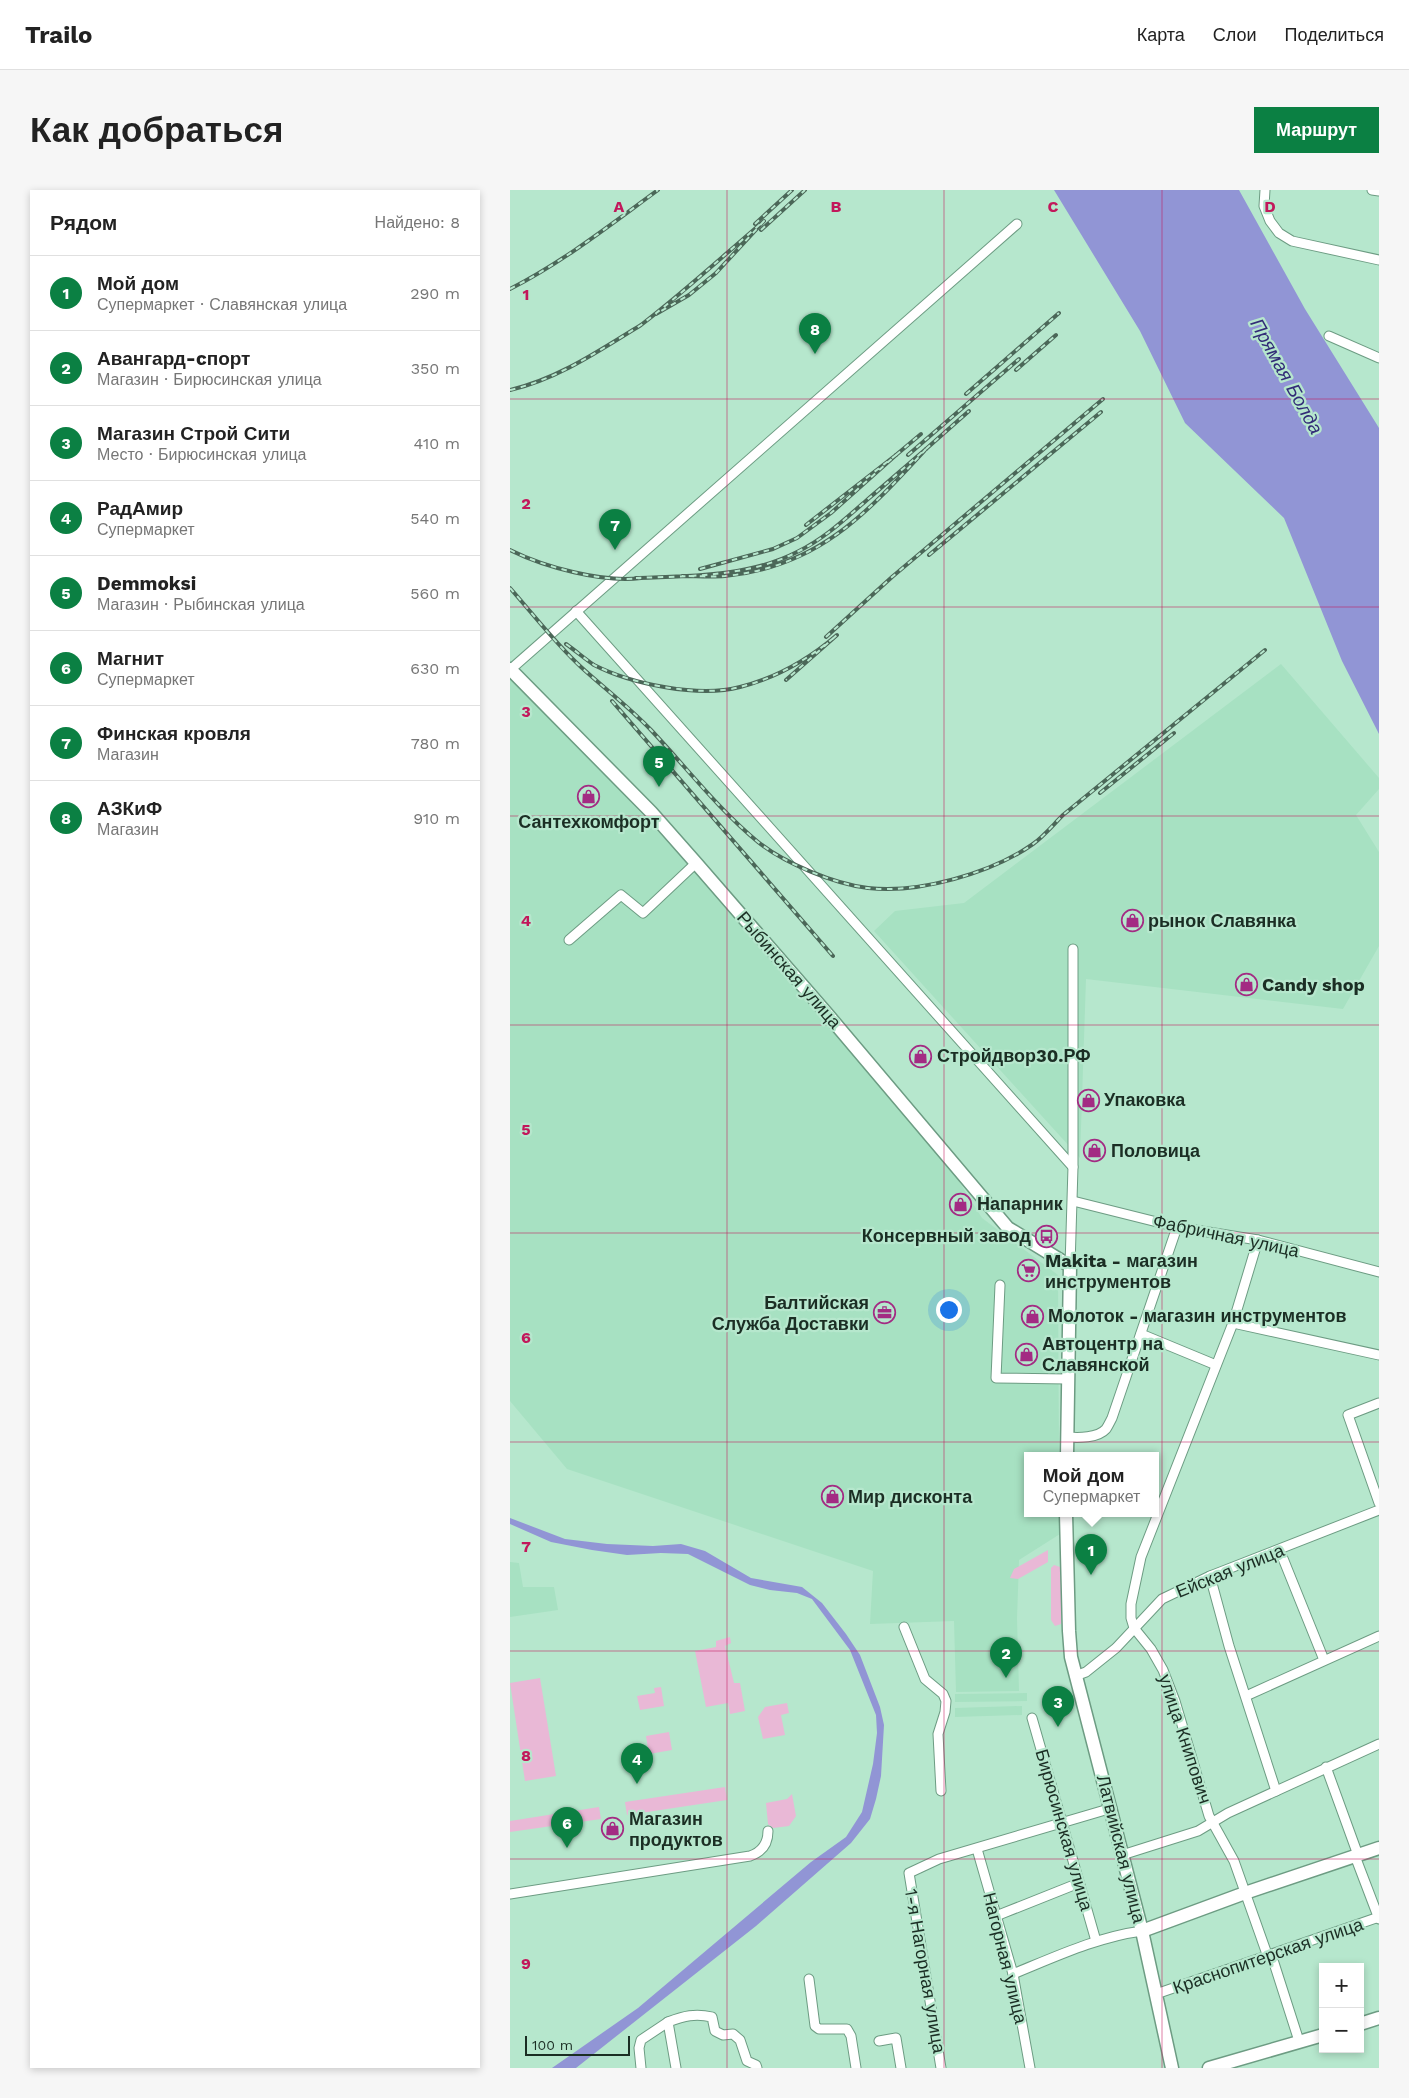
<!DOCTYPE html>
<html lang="ru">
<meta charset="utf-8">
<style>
body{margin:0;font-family:"Work Sans",sans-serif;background:#f6f6f6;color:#222}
.controls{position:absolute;right:15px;bottom:15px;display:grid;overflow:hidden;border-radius:0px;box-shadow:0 2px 8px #0003}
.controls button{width:45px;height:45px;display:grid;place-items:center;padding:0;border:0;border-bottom:1px solid #e0e0e0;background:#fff;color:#222;font:25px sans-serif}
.scale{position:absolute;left:15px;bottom:12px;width:105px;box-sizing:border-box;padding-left:5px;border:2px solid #1b2e24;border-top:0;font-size:14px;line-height:18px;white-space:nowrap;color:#1b2e24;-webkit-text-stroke:4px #b6e7cd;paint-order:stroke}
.you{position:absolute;left:438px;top:1119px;width:18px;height:18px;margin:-12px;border:4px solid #fff;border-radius:50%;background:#1a73e8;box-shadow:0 0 0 8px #1a73e833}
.badge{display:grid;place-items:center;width:32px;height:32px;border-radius:50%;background:#0b8043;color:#fff;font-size:16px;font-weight:700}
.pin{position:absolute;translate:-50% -41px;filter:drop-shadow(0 1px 2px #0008)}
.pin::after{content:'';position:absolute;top:26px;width:18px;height:15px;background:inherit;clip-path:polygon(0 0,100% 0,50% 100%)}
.popup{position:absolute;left:514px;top:1262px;width:135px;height:65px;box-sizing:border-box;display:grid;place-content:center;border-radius:0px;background:#fff;filter:drop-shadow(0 1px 4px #0005);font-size:16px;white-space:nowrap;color:#767676}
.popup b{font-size:19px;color:#222}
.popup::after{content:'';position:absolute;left:50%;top:100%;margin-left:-10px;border:10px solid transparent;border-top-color:#fff}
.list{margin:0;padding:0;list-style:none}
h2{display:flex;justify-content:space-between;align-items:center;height:65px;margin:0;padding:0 20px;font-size:21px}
h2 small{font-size:16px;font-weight:400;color:#767676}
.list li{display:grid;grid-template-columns:32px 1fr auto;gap:15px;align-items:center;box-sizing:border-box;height:75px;padding:0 20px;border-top:1px solid #e0e0e0}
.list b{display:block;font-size:19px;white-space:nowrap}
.list p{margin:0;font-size:16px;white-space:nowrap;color:#767676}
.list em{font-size:16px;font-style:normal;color:#767676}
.map{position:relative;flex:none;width:869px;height:1878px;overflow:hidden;border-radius:0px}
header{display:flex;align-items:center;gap:30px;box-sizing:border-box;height:70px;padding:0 25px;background:#fff;border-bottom:1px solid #e0e0e0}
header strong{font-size:24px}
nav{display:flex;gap:28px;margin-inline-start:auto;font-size:18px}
.intro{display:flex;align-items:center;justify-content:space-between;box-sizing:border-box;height:120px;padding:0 30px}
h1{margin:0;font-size:35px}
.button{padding:12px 22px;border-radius:0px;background:#0b8043;color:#fff;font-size:18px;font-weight:700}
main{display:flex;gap:30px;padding:0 30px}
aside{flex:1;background:#fff;border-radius:0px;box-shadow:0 2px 8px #0003}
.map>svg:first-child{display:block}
.built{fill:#a7e1c2}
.green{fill:#e9b8d6}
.water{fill:#9195d5}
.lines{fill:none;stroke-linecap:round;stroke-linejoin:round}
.minor-casing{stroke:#6d9c83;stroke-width:11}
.secondary-casing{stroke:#6d9c83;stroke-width:15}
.minor{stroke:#fff;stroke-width:9}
.secondary{stroke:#fff;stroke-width:12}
.rail-casing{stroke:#4b6758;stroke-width:4}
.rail{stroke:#b6e7cd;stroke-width:2;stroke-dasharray:5.5;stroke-linecap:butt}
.grid{fill:none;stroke:#c2185b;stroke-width:1;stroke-opacity:0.55}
.labels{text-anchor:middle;stroke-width:4.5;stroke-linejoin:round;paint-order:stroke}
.poi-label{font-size:18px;font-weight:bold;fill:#1b2e24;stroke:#b6e7cd;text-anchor:start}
.street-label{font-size:18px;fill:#1b2e24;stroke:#b6e7cd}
.water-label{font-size:19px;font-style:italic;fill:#322c77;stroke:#b6e7cd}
.grid-label{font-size:16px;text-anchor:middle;font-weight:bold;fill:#c2185b;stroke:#b6e7cd;stroke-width:4.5;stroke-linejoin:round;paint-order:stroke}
</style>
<header>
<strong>Trailo</strong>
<nav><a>Карта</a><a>Слои</a><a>Поделиться</a></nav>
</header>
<div class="intro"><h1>Как добраться</h1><a class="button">Маршрут</a></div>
<main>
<aside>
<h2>Рядом<small>Найдено: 8</small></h2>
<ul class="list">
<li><span class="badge">1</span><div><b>Мой дом</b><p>Супермаркет · Славянская улица</p></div><em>290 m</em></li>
<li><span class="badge">2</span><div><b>Авангард-cпорт</b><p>Магазин · Бирюсинская улица</p></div><em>350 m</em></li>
<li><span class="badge">3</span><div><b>Магазин Строй Сити</b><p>Место · Бирюсинская улица</p></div><em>410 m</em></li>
<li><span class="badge">4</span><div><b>РадАмир</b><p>Супермаркет</p></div><em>540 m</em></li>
<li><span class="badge">5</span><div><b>Demmoksi</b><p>Магазин · Рыбинская улица</p></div><em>560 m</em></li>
<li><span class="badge">6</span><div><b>Магнит</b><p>Супермаркет</p></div><em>630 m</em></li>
<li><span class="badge">7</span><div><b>Финская кровля</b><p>Магазин</p></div><em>780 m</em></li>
<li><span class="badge">8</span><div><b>АЗКиФ</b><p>Магазин</p></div><em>910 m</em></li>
</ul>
</aside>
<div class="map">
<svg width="869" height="1878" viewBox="0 0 869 1878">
<rect width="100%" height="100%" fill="#b6e7cd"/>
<g class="built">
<path d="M771 474 869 588V599L846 625 869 662V756L833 819 576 789 570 968 364 741 385 721 454 713Z"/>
<path d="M0 486 66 553 189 686 438 974 472 1028 548 1085 549 1266H517V1324H549L550 1344 509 1370 507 1429 509 1501 446 1502 444 1431 360 1434 363 1381 57 1279 0 1211Z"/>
<path d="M0 1372 9 1373 13 1397H44L48 1420 0 1427Z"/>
<path d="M517 1503V1511L445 1512V1504Z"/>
<path d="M512 1516V1525L445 1527V1518Z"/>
</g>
<g class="green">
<path d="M538 1360V1372L508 1389 500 1388 504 1379Z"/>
<path d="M544 1375 550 1377 552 1381 551 1434 545 1436 541 1430V1378Z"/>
<path d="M220 1447 221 1453 215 1456 224 1493H230L235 1521 220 1524 218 1513 196 1517 185 1461 206 1457V1451Z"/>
<path d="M30 1488 46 1586 15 1591 0 1493Z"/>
<path d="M151 1497 154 1516 130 1520 127 1506 145 1503 144 1498Z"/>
<path d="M277 1513 279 1523 271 1525 275 1545 253 1549 248 1527 255 1517Z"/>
<path d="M159 1542 162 1560 139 1564 136 1546Z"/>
<path d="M215 1597 217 1610 117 1625 115 1612Z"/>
<path d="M282 1604 286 1626 279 1636 263 1638 258 1634 256 1613 277 1609Z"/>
<path d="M89 1617 91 1629 0 1642V1631Z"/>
</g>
<g class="water">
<path d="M544 0H729L795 119 869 238V544L832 471 774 328 675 233 630 141Z"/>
<path d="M0 1328 55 1349 97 1354 143 1356 171 1354 195 1361 241 1388 292 1397 312 1413 336 1444 350 1465 370 1517 374 1535 371 1586 366 1609 360 1629 341 1653 246 1736 66 1878H42L128 1818 301 1672 336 1647 352 1622 363 1574 367 1543 366 1525 340 1460 302 1409 287 1403 260 1400 240 1395 178 1364 151 1363 117 1365 82 1360 41 1352 0 1334Z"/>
</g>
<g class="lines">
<defs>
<g id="minor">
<path d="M755 0 754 16 760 31 769 43 782 51 869 70"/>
<path d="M862 0 869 1"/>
<path d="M819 146 869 168"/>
<path d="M66 421 563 977"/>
<path d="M1 479 507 34"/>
<path d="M59 750 111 705 133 723 186 673"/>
<path d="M563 1011 667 1037 748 1050 869 1082"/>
<path d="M748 1050 723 1133 631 1367 621 1414V1428L624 1438 641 1459 653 1480 665 1511 699 1626 724 1671 758 1767 764 1773 789 1851"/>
<path d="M560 1076 563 977V759"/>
<path d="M490 1095 486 1188 558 1189"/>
<path d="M723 1133 869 1165"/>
<path d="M631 1144 706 1175"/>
<path d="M869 1213 838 1225 869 1313"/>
<path d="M558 1247C568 1248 588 1248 596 1239 598 1236 600 1232 602 1228L667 1037"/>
<path d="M770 1361 814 1470"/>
<path d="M700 1386 719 1456 766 1601"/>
<path d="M394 1437 415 1489 433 1504 436 1511 435 1522 428 1544 431 1601"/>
<path d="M565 1486 576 1482 606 1458 652 1409 700 1386 869 1320"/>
<path d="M736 1506 869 1446"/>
<path d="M522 1528 586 1751"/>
<path d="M816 1577 848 1665"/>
<path d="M467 1659 503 1784 520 1878"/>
<path d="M612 1665 688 1641 718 1623 869 1554"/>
<path d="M845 1666 869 1729"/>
<path d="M0 1704 240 1666C252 1662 258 1654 258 1641"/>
<path d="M486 1726 569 1693"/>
<path d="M503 1784C545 1767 587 1747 632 1741"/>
<path d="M299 1789 305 1836 309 1839H337L341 1846 346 1878"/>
<path d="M646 1804 869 1727"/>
<path d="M369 1851 386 1848 391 1878"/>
<path d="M131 1878 129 1858 131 1850 158 1832"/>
<path d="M166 1878 158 1832C174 1826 185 1823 202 1827L205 1841 213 1845 223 1844 230 1850 237 1871 246 1875 247 1878"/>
<path d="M431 1878 399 1683 429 1669 602 1618"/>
</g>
<g id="secondary">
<path d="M0 479 141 622 186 673 318 825 498 1038 560 1076 557 1266"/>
<path d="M556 1324 559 1441 561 1467 632 1741 662 1878"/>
<path d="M632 1741 735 1703 869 1658"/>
<path d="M850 1834 869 1828"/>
<path d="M699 1878 813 1845"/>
</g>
</defs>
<use href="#minor" class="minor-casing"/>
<use href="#secondary" class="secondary-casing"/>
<use href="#minor" class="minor"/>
<use href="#secondary" class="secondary"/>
<defs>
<g id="rail">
<path d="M245 34 282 0"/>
<path d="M251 40 295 0"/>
<path d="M0 99C53 72 100 35 148 0"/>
<path d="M506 180 546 145"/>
<path d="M0 200C48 189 90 160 131 135 174 102 213 66 254 31L206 83 179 105 146 124"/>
<path d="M456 204 549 123"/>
<path d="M416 259 459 221"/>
<path d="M386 265 411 244"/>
<path d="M398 265 509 169"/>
<path d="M0 360C34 377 93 393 131 388"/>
<path d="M419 365 591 222"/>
<path d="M190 379 263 359 287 348 321 323 386 265 296 335"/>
<path d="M126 388C178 386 239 387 287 362 314 349 335 329 358 309 377 293 396 276 416 259 356 324 308 377 215 386 201 387 186 386 172 386"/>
<path d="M0 398C23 424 45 453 71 477 94 498 119 517 141 540 176 577 208 619 248 652 274 673 324 694 358 698 408 704 482 683 523 654 534 646 543 635 553 625L755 460"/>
<path d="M316 447 382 387 593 209"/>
<path d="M56 454C66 461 75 469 84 475 121 494 189 508 230 497 266 488 299 469 327 445L276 490"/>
<path d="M102 511 323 766"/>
<path d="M590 603 664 543"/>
</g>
</defs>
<use href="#rail" class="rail-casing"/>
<use href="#rail" class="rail"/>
</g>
<path class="grid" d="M217 0V1878M434 0V1878M652 0V1878M0 209H869M0 417H869M0 626H869M0 835H869M0 1043H869M0 1252H869M0 1461H869M0 1669H869"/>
<defs>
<symbol id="shop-ring" viewBox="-11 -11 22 22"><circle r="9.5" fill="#b6e7cd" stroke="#a32b83" stroke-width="1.5"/><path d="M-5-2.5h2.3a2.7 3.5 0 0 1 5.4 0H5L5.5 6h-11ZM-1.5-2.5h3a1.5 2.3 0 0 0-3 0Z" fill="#a32b83"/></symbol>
<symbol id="bus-ring" viewBox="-11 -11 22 22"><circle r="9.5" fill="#b6e7cd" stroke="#a32b83" stroke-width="1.5"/><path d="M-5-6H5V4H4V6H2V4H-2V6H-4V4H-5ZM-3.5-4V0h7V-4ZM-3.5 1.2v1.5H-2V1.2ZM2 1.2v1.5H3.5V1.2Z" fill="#a32b83"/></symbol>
<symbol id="supermarket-ring" viewBox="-11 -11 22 22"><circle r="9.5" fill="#b6e7cd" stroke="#a32b83" stroke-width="1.5"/><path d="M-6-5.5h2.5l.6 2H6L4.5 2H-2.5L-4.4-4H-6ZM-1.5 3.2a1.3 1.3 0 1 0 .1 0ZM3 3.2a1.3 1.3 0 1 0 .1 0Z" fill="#a32b83"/></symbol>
<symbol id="office-ring" viewBox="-11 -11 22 22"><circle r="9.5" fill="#b6e7cd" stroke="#a32b83" stroke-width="1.5"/><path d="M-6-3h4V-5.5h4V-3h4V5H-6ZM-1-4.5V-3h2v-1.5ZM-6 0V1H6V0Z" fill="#a32b83"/></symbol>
</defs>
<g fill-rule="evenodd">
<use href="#shop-ring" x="66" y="594" width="25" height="25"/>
<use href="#shop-ring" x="610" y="718" width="25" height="25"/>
<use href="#shop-ring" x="724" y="782" width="25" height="25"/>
<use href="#shop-ring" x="398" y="854" width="25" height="25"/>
<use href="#shop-ring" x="566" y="898" width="25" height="25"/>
<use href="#shop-ring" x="572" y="948" width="25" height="25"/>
<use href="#shop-ring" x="438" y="1002" width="25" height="25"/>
<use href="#bus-ring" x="524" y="1034" width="25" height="25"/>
<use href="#supermarket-ring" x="506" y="1068" width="25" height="25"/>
<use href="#office-ring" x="362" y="1110" width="25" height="25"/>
<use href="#shop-ring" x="510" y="1114" width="25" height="25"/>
<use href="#shop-ring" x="504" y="1152" width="25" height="25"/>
<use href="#shop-ring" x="310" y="1294" width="25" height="25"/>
<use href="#shop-ring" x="90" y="1626" width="25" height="25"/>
</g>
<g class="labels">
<g class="poi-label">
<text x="79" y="638" text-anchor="middle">Сантехкомфорт</text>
<text x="638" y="737">рынок Славянка</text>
<text x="752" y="801">Candy shop</text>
<text x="427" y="872">Стройдвор30.РФ</text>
<text x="594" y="916">Упаковка</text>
<text x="601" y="967">Половица</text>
<text x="467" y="1020">Напарник</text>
<text x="521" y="1052" text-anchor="end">Консервный завод</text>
<text x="535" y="1077">Makita - магазин<tspan x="535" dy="21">инструментов</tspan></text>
<text x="359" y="1119" text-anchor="end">Балтийская<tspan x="359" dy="21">Служба Доставки</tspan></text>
<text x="538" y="1132">Молоток - магазин инструментов</text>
<text x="532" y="1160">Автоцентр на<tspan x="532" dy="21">Славянской</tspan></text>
<text x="338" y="1313">Мир дисконта</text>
<text x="119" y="1635">Магазин<tspan x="119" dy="21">продуктов</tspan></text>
</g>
<g class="street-label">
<text transform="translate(279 780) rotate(49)" y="6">Рыбинская улица</text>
<text transform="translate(716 1046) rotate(12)" y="6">Фабричная улица</text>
<text transform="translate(720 1381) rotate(-22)" y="6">Ейская улица</text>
<text transform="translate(675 1549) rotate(72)" y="6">улица Книпович</text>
<text transform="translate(554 1640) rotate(74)" y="6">Бирюсинская улица</text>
<text transform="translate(611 1659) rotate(76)" y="6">Латвийская улица</text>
<text transform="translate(758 1766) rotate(-19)" y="6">Краснопитерская улица</text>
<text transform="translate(495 1768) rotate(76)" y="6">Нагорная улица</text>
<text transform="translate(415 1781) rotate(80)" y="6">1-я Нагорная улица</text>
</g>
<g class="water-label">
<text transform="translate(777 186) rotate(61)" y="7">Прямая Болда</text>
</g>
</g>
<g class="grid-label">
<text x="109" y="22">A</text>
<text x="326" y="22">B</text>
<text x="543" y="22">C</text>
<text x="760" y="22">D</text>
<text x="16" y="110">1</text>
<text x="16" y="319">2</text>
<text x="16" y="527">3</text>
<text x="16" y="736">4</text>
<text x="16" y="945">5</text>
<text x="16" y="1153">6</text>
<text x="16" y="1362">7</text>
<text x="16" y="1571">8</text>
<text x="16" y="1779">9</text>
</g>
</svg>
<div class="controls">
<button>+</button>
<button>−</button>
</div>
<div class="scale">100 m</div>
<div class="you"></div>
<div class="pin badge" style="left:581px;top:1385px">1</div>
<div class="popup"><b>Мой дом</b>Супермаркет</div>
<div class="pin badge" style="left:496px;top:1488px">2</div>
<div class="pin badge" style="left:548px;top:1537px">3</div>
<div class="pin badge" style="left:127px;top:1594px">4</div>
<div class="pin badge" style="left:149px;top:597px">5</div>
<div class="pin badge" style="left:57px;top:1658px">6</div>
<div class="pin badge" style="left:105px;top:360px">7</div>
<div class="pin badge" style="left:305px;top:164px">8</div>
</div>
</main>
